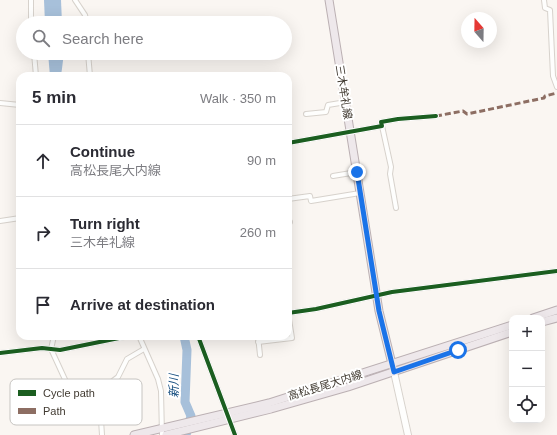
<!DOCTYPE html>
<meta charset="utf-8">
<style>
body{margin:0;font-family:Arial,"Noto Sans JP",sans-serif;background:#f2f2f3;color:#2b2b33}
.controls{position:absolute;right:12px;bottom:12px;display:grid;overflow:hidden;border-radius:8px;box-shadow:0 4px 16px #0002}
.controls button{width:36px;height:36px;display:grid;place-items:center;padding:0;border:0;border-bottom:1px solid #e1e1e2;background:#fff;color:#2b2b33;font:20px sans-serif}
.compass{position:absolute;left:461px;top:12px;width:36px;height:36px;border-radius:50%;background:#fff;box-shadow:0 4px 16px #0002;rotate:340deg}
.stop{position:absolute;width:12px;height:12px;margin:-9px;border:3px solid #1a73e8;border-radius:50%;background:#fff}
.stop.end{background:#1a73e8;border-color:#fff;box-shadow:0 1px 4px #0008}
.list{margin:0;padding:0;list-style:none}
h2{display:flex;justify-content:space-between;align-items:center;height:52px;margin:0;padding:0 16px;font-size:17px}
h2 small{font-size:13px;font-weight:400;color:#7c7c81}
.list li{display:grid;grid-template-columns:26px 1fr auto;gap:12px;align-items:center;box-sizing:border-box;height:72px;padding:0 16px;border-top:1px solid #e1e1e2}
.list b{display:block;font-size:15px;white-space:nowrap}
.list p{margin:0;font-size:13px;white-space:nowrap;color:#7c7c81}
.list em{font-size:13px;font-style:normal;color:#7c7c81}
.icon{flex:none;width:22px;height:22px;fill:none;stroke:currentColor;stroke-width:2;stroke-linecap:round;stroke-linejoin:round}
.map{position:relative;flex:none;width:557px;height:435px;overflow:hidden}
.search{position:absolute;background:#fff;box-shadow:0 4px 16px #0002;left:16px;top:16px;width:276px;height:44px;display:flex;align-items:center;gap:10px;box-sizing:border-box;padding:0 14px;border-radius:22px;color:#7c7c81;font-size:15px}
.panel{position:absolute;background:#fff;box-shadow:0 4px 16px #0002;left:16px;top:72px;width:276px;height:268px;border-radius:12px}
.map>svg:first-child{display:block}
.water{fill:#a7c0da}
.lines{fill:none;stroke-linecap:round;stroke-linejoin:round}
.river{stroke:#a7c0da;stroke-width:9}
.street-casing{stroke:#d7d2cc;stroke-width:6}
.secondary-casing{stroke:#d7d2cc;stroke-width:8}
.primary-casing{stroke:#bbb0b3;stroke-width:9}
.street{stroke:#fefefd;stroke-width:4}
.secondary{stroke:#fefefd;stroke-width:6}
.primary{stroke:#eee8eb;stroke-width:7}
.quiet{stroke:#8d6e63;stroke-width:3;stroke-dasharray:6 3;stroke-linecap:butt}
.cycleway-casing{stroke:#fff;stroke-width:6}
.cycleway{stroke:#1b5e20;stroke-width:4}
.route{stroke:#1a73e8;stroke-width:5}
.labels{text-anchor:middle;stroke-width:4;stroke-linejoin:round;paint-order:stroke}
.street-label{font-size:11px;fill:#413a31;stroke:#fff}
.water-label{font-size:12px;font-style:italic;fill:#195081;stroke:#fff}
.key{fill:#fff;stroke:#c6c4c1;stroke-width:1}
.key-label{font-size:11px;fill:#413a31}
</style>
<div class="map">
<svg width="557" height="435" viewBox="0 0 557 435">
<rect width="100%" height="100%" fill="#faf6f2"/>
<g class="water">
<path d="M44 0H61L62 23H45Z"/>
<path d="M48 53H64L61 76H50Z"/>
</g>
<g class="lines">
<path class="river" d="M184 336 187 350 185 402 191 416 186 435"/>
<defs>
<g id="street">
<path d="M75 0 85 15 87 23"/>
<path d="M544 0 545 8 550 10 553 76 557 87"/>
<path d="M31 23V0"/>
<path d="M34 53 36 76"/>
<path d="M88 53 90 76"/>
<path d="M0 103 20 105"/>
<path d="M306 114 326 112 328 105 346 102"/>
<path d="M382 126 391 167 390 174 396 208"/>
<path d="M288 143 382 126 381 122 398 119 436 116"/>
<path d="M333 176 357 172"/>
<path d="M288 199 310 196 311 201 360 193"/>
<path d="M0 221 20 218"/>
<path d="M288 222H290"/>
<path d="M288 313 316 309 392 292 557 271"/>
<path d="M54 336 51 349 68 386 94 389 101 420 102 435"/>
<path d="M139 336 158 379 161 391 162 435"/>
<path d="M198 336 235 435"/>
<path d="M258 336 260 355"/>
<path d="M258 342 292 338 288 313"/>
<path d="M0 353 42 348 60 350 129 336"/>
<path d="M94 389 110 383 118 377 127 359 144 349"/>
<path d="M35 395 68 386"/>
</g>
<path id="secondary" d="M394 372 408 435"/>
<g id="primary">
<path d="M329 0 379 311 394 372"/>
<path d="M533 318 557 310"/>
<path d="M542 322 557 318"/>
<path d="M134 435 269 403 512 325"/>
<path d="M166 435 271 409 348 387 512 332"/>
</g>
</defs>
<use href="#street" class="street-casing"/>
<use href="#secondary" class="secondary-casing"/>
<use href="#primary" class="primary-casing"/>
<use href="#street" class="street"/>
<use href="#secondary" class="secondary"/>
<use href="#primary" class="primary"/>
<path class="quiet" d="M436 116 463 111 467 114 544 98 545 96 557 93"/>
<defs>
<g id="cycleway">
<path d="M288 143 382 126 381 122 398 119 436 116"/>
<path d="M288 313 316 309 392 292 557 271"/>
<path d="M198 336 235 435"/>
<path d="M0 353 42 348 60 350 129 336"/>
</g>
</defs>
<use href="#cycleway" class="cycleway-casing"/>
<use href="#cycleway" class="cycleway"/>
</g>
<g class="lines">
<path class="route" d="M357 172 379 311 394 372 458 350"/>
</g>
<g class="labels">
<g class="street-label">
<text transform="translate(344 92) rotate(81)" y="4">三木牟礼線</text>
<text transform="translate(325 385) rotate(-17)" y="4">高松長尾大内線</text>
</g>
<g class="water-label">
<text transform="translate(174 386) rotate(-90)" y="4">新川</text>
</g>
</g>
<rect x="10" y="379" width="132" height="46" rx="6" class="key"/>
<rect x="18" y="390" width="18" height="6" fill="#1b5e20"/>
<rect x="18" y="408" width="18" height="6" fill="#8d6e63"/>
<g class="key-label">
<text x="43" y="397">Cycle path</text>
<text x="43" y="415">Path</text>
</g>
</svg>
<div class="controls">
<button>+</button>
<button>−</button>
<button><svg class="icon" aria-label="locate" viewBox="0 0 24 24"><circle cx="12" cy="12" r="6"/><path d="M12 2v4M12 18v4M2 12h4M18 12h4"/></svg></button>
</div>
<svg class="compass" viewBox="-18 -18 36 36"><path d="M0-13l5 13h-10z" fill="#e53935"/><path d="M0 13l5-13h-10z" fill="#7c7c81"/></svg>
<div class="stop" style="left:458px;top:350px"></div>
<div class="stop end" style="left:357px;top:172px"></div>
<div class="search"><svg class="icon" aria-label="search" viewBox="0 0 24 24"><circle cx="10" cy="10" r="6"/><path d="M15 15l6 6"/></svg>Search here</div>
<section class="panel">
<h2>5 min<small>Walk · 350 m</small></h2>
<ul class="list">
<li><svg class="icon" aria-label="ahead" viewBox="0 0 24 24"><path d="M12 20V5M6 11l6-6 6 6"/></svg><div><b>Continue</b><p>高松長尾大内線</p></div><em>90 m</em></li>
<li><svg class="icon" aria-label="right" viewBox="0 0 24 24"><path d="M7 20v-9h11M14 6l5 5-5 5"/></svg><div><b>Turn right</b><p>三木牟礼線</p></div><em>260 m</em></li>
<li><svg class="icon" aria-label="arrive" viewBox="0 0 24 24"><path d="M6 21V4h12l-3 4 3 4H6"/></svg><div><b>Arrive at destination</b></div></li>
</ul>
</section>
</div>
